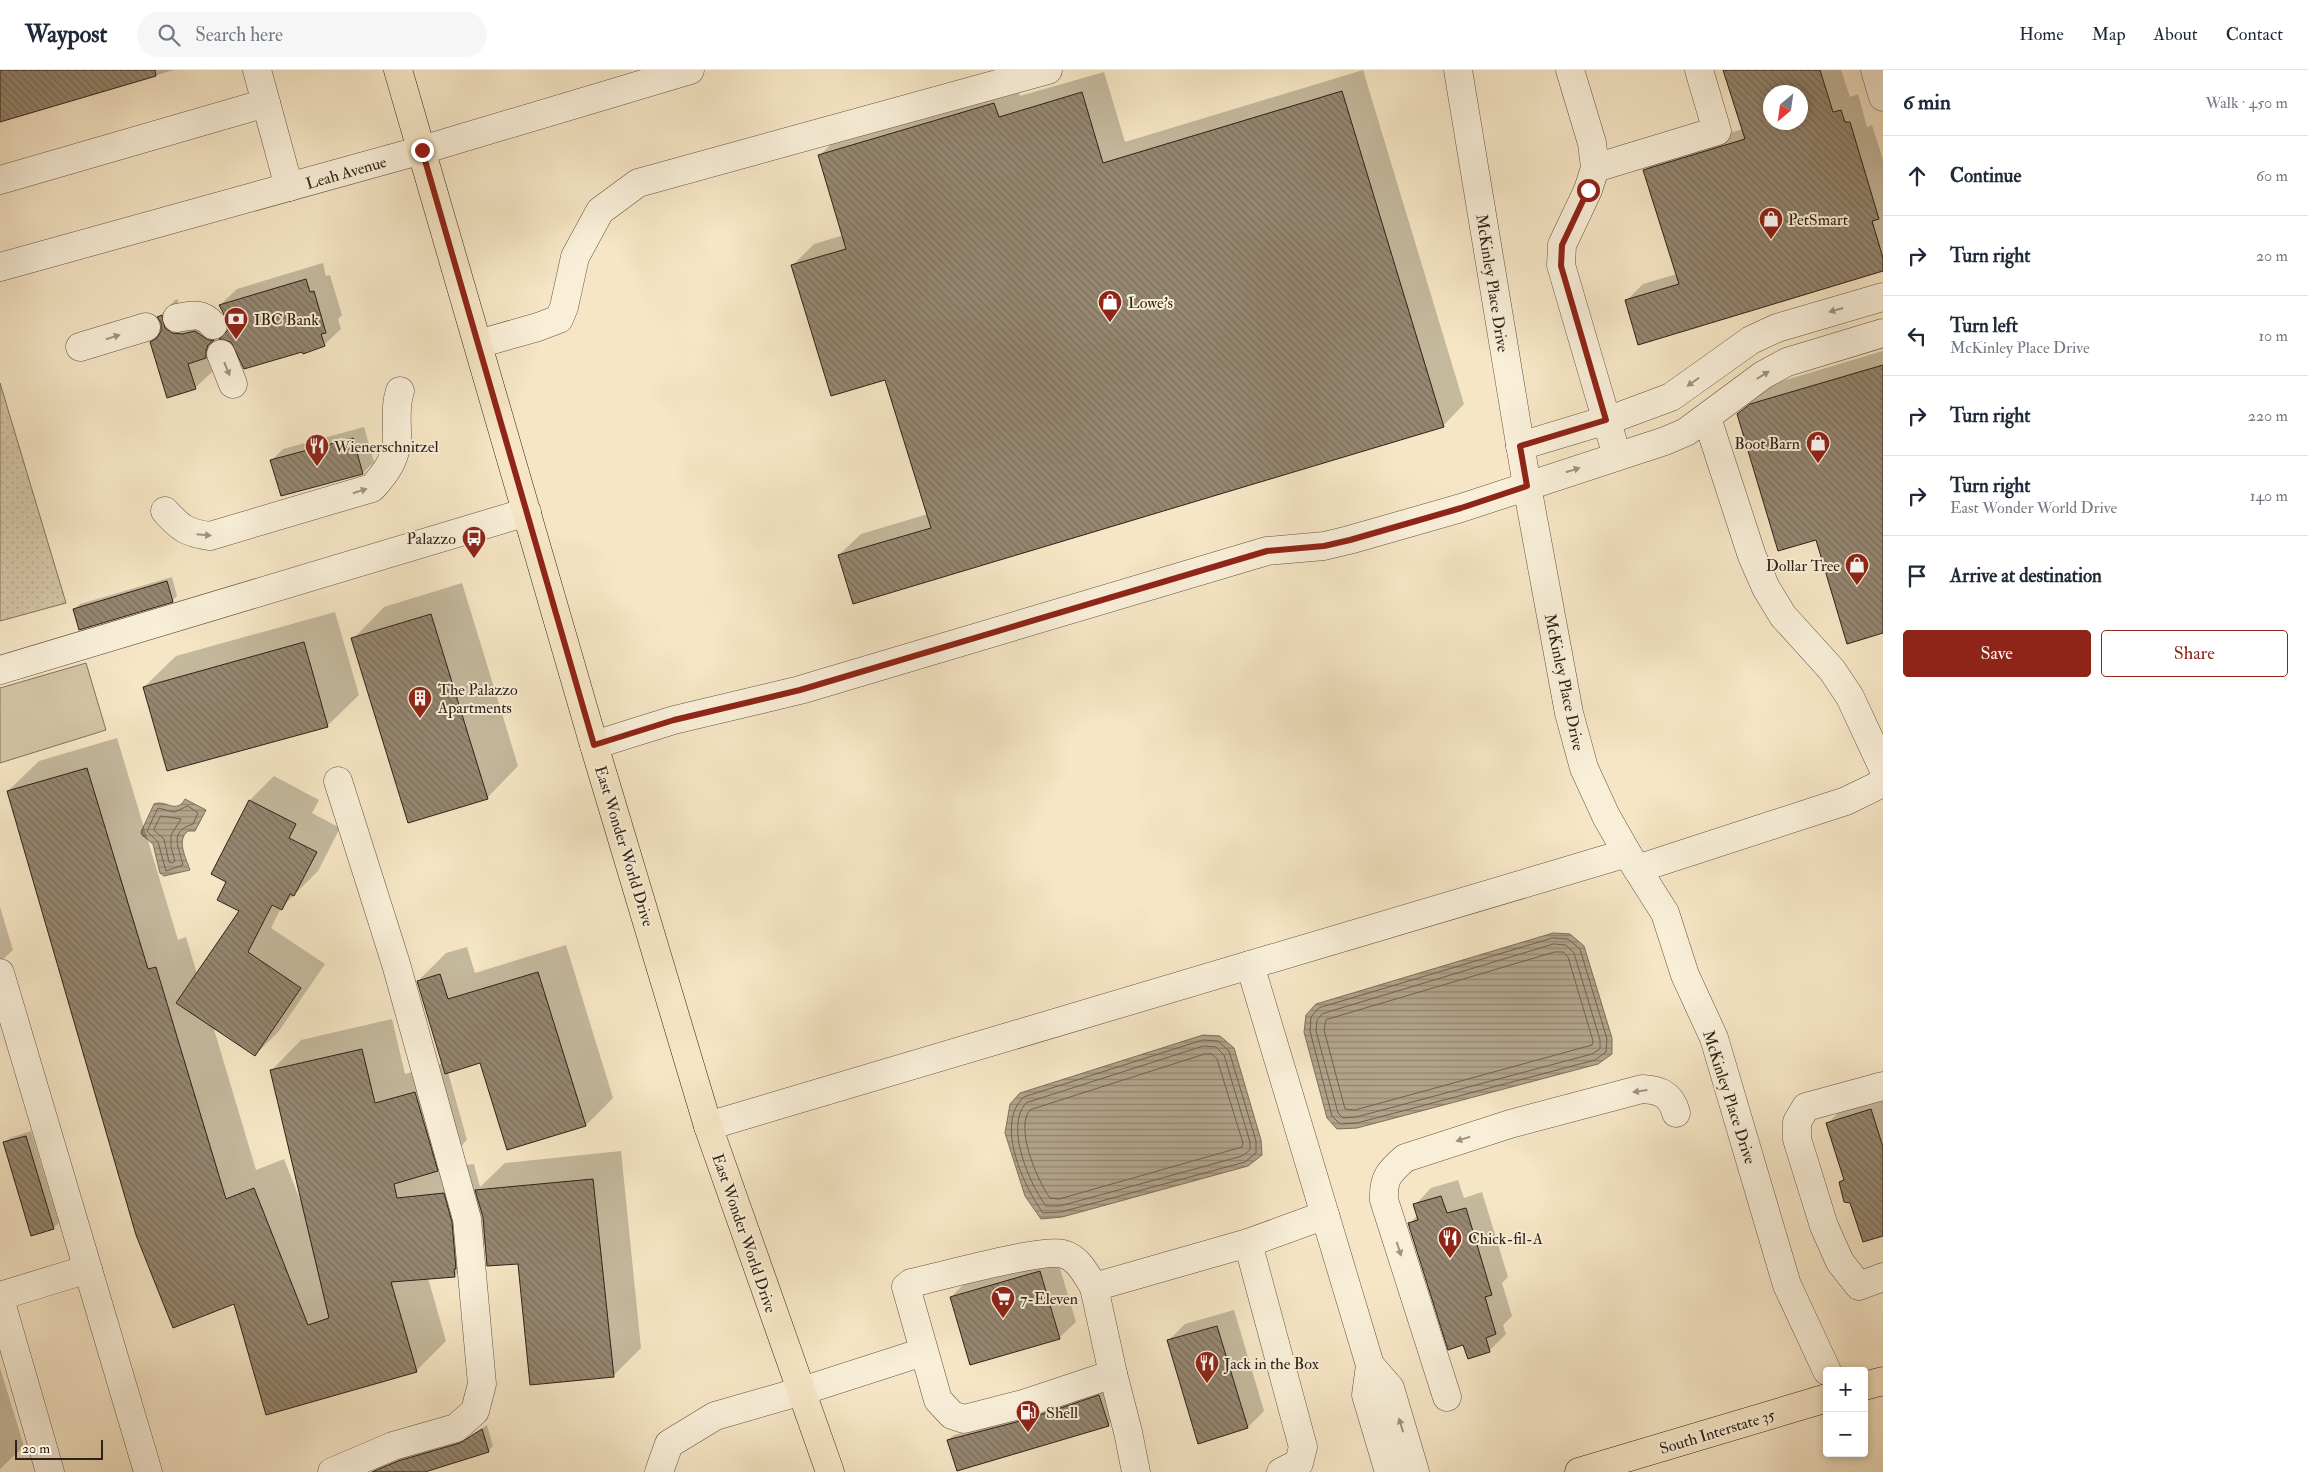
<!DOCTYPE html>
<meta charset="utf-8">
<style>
body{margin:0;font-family:"IM FELL Double Pica",serif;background:#f6f6f7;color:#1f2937}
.controls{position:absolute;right:15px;bottom:15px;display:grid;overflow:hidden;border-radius:5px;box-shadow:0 2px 8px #0003}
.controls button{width:45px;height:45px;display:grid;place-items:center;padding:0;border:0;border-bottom:1px solid #e0e1e3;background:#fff;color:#1f2937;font:25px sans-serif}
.compass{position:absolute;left:1763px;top:15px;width:45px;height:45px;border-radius:50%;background:#fff;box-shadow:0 2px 8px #0003;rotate:209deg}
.scale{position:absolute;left:15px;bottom:12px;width:88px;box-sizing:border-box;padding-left:5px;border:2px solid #2f2117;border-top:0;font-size:14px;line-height:18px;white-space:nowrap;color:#2f2117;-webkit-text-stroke:4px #f9efd9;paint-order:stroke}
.stop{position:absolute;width:15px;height:15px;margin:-11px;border:4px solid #8f2418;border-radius:50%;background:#fff}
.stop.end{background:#8f2418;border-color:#fff;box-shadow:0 1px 5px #0008}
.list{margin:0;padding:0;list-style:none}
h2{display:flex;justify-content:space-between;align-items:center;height:65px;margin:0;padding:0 20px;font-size:21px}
h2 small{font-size:16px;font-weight:400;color:#747a83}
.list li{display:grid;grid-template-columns:32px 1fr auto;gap:15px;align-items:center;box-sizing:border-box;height:80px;padding:0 20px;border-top:1px solid #e0e1e3}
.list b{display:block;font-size:19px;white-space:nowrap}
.list p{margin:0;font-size:16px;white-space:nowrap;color:#747a83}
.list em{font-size:16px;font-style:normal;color:#747a83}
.actions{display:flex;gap:10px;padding:15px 20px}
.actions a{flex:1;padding:11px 0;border:1px solid #8f2418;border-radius:5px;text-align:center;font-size:18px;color:#8f2418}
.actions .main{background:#8f2418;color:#fff}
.icon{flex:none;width:28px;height:28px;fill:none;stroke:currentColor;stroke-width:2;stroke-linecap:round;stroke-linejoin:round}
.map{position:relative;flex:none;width:1883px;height:1402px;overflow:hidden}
header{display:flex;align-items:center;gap:30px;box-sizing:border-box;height:70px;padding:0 25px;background:#fff;border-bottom:1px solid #e0e1e3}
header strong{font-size:24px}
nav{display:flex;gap:28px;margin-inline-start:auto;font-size:18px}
.search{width:350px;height:45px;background:#f6f6f7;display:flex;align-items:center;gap:12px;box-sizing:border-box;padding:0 18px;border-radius:28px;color:#747a83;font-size:19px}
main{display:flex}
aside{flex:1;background:#fff}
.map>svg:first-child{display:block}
.green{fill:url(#green-dots);stroke:#82735f}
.pitch{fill:#d4c5a7;stroke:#82735f}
.water{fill:url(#water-rules);stroke:#7e6f5c}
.shadow{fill:#0003;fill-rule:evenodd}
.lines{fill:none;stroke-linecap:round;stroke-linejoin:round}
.shore{stroke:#706250;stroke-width:1}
.building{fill:url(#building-back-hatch);stroke:#2f2117;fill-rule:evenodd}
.minor-casing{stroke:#615242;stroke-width:29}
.major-casing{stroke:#2f2117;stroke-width:29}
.minor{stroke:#f9efd9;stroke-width:28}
.major{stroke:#f6e6c5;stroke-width:28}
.oneway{fill:#9e9282}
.route{stroke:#8f2418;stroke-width:6}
.labels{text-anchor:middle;stroke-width:4;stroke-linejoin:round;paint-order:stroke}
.street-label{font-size:16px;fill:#2f2117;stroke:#f9efd9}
.poi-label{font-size:16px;fill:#2f2117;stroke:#f9efd9;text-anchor:start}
</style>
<header>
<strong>Waypost</strong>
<div class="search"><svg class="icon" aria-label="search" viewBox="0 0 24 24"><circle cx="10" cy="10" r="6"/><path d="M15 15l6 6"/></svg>Search here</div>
<nav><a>Home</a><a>Map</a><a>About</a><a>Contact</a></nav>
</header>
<main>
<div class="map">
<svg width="1883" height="1402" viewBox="0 0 1883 1402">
<defs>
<pattern id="green-dots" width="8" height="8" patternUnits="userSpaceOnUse" patternTransform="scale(1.25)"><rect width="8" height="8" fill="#d4c5a7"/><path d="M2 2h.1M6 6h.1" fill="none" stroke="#b6a98f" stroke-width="1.8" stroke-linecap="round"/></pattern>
<pattern id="water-rules" width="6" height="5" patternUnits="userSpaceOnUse" patternTransform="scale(1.25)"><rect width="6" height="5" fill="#b2a38a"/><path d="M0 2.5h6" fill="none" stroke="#918470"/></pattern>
<pattern id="building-back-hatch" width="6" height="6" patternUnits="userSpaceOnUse" patternTransform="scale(1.25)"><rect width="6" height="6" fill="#968771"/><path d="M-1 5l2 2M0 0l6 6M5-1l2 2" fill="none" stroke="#7b6e5c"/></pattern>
</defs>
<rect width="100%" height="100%" fill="#f6e6c5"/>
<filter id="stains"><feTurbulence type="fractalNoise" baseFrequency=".004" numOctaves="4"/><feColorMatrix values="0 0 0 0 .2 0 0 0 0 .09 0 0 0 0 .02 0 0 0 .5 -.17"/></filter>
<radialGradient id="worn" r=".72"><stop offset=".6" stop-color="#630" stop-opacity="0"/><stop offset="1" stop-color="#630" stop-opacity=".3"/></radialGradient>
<path class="green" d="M0 313 66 533 0 551Z"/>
<path class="pitch" d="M86 593 106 660 0 693V618Z"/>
<g class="water">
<path d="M185 729 206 740 195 761H188C176 770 186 788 190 800L164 806 160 803 153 774 142 765 141 762 154 734C166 729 176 745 185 729Z"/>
<path d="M1553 863 1570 864 1584 876 1612 968V984L1598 994 1357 1058 1337 1059 1327 1048 1304 962 1306 945 1316 934Z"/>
<path d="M1203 965 1220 966 1234 978 1261 1070 1262 1085 1248 1096 1062 1147 1041 1149 1025 1126 1005 1063 1010 1034 1020 1023Z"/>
</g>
<g class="shadow">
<path d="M0 0H174L0 51Z"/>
<path d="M1363 0 1464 334 1443 356 839 485 861 464 928 444 886 308 792 196 814 174 844 165 819 86 841 64 1016 12 1020 26 1104 2 1125 72Z"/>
<path d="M1725 0H1841L1850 27 1858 24 1867 57 1872 55 1883 90V200L1626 231 1643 214 1677 204 1645 100 1662 83 1743 59ZM1770 22H1800V52H1770Z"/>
<path d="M323 193 326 206 330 205 342 245 338 249 341 259 324 275 303 280 222 268 207 285 212 302 195 318 152 272 162 261V253L159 247 175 230 178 229V234L229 254 224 259 222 268 229 260V251L220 235 237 219Z"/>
<path d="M1883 281V562L1817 468 1738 344 1772 314Z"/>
<path d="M364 357 374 392 363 403 272 390 283 379Z"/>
<path d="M172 507 177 526 172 531 75 539 80 534Z"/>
<path d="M462 513 518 696 487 728 353 569 384 537Z"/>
<path d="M335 542 359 625 327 656 144 617 176 586Z"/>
<path d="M117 668 178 870 186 867 197 904 241 841 228 812 250 730 274 706 319 730 312 743 340 758 318 801 281 838 271 858 325 894 279 961 255 985 213 956 256 1100 284 1089 300 1130H302L271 1001 301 970 392 949 405 1004 443 993 418 911 446 883 467 877 475 903 566 875 613 1028 586 1055 481 992 448 1002 467 1070 440 1097 474 1094 480 1117 505 1093 621 1081 641 1278 613 1306 519 1192 486 1174 454 1206 428 1208 446 1271 416 1301 235 1232 8 721 39 691Z"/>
<path d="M0 837 13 880 0 892Z"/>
<path d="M1883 1025V1165L1851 1132 1840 1113 1845 1108 1828 1053 1845 1036Z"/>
<path d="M31 1061 59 1153 53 1158 4 1073 10 1068Z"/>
<path d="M1458 1110 1464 1128 1482 1122 1508 1207 1502 1213 1512 1246 1503 1255 1506 1264 1489 1281 1409 1154 1418 1145 1415 1135 1431 1118Z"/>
<path d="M1056 1185 1076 1252 1059 1268 951 1227 968 1210Z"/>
<path d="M1234 1240 1264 1341 1248 1357 1168 1271 1185 1254Z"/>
<path d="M0 1298 24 1376 0 1399Z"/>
<path d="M1105 1321 1113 1350 1108 1355 948 1370 954 1365 1034 1344Z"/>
<path d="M487 1355 493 1376 488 1381 421 1402H373L377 1398 405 1386 467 1368Z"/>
</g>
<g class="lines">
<g class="shore">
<path d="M188 736 198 743 193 754C168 762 179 777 183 795L166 801 158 772 147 761 158 738 174 742Z"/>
<path d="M161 746 181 749 171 765V777L175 791 172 793 169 792 164 769 154 760Z"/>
<path d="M1553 868 1568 869 1580 879 1607 969 1606 982 1595 990 1357 1053 1340 1054 1332 1046 1310 961 1311 947 1319 938Z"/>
<path d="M1554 874 1566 875 1574 883 1600 970V979L1592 984 1356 1047 1343 1048 1338 1043 1316 961 1317 950 1322 944Z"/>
<path d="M1555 882H1563L1568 887 1593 971 1592 975 1355 1040 1345 1039 1324 960 1326 950Z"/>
<path d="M1203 970 1218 971 1229 981 1256 1071V1083L1245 1092 1061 1142 1043 1143C1024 1117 994 1053 1024 1027Z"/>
<path d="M1204 976 1216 977 1224 985 1250 1072V1080L1242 1086 1060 1136H1046C1030 1115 1004 1056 1026 1033Z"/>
<path d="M1205 984H1212L1217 989 1243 1073 1242 1077 1059 1129 1050 1128C1038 1112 1014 1057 1030 1040Z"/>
</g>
</g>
<g class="building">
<path d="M0 0H155L156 6 0 52Z"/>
<path d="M1723 0H1820L1833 42 1841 40 1845 52H1850L1879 149 1872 151 1883 188V201L1638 275 1625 230 1679 214 1643 100 1745 69ZM1770 22H1800V52H1770Z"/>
<path d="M1342 21 1444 357 853 534 838 485 931 458 885 310 831 326 791 195 846 179 818 85 994 33 999 47 1082 22 1103 93Z"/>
<path d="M306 209 310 222 314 221 326 263 321 264 325 276 303 284 302 282 244 299 231 272 219 269 228 260V252L219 235Z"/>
<path d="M162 245 165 258 172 263 182 264 195 261 208 270H214L208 275 206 281V288L188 294 196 319 167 328 150 272 157 268 161 261V253L157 247Z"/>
<path d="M1883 295V563L1847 574 1816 470 1778 481 1737 344 1750 334Z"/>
<path d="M353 368 363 404 281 426 270 390Z"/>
<path d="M167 511 173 532 79 560 73 539Z"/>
<path d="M431 544 488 729 408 753 351 568Z"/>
<path d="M304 572 328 657 167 701 143 617Z"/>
<path d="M87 698 148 899 156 897 226 1129 254 1118 308 1255 329 1248 270 1000 362 979 375 1033 415 1022 438 1101 394 1114 397 1128 444 1123 452 1152 456 1199H454L455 1207 391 1212 417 1302 266 1345 234 1234 173 1258 136 1165 7 721Z"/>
<path d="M249 730 296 754 289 768 317 782 294 826 290 824 282 840 272 835 248 882 301 918 255 986 176 933 239 841 217 830 226 812 211 804Z"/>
<path d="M538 902 586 1056 507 1080 480 993 445 1004 417 911 440 904 448 929Z"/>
<path d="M1871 1039 1883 1077V1166L1863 1172 1850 1133 1844 1132 1839 1112 1844 1110 1826 1053Z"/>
<path d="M26 1066 54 1159 31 1166 3 1072Z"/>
<path d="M593 1109 614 1307 530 1315 518 1194 487 1196 483 1147 475 1120Z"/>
<path d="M1441 1126 1447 1143 1466 1138 1492 1225 1485 1227 1496 1264 1486 1268 1490 1282 1468 1289 1463 1275 1448 1280 1408 1153 1418 1150 1413 1134Z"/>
<path d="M1040 1201 1060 1269 970 1295 950 1227Z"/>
<path d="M1217 1256 1248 1358 1198 1374 1167 1270Z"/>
<path d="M1099 1325 1109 1356 957 1401 947 1370 1028 1349Z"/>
<path d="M482 1359 489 1382 425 1402H372L398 1391 460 1373Z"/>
</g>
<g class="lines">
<defs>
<g id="minor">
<path d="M257 0 289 117"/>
<path d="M1458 0 1527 416 1569 643 1584 698 1606 746 1627 783 1665 843 1685 905 1714 968 1787 1215 1827 1301"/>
<path d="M1570 0 1592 73 1595 98 1588 120 1562 175 1561 195 1617 386"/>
<path d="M1875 0 1883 27"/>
<path d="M1595 98 1717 61 1699 0"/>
<path d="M0 110 266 33"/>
<path d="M0 197 422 80 690 0"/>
<path d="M177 248C192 245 202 242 213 255"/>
<path d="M478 274 538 257 559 249 564 237 575 187 600 141 638 113 1048 0"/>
<path d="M80 277 146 257"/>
<path d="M221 284 233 314"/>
<path d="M1707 348 1752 486 1766 518 1783 546 1832 600 1850 627 1883 698"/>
<path d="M1520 376 1620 346 1671 327 1751 270 1777 258 1883 227"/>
<path d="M165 441C180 458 187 463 210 466L372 418C387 402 398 386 397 363 397 348 395 336 400 321"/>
<path d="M0 600 527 442"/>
<path d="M594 675 674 650 800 620 1267 481 1324 476 1349 470 1461 438 1665 371 1686 362 1763 305 1787 292 1883 263"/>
<path d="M1637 799 1846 731 1883 713"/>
<path d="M1250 895 1370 1295 1366 1325 1389 1402"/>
<path d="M0 903 148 1402"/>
<path d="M1883 1016 1806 1037 1797 1052V1069L1824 1156 1840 1192 1859 1216 1883 1207"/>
<path d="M708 1056 1627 783"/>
<path d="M1094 1217 1113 1304"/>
<path d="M0 1226 88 1199"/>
<path d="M0 1229 50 1402"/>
<path d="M1370 1295 1390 1318 1415 1402"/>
<path d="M1447 1327 1384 1130C1383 1108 1389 1102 1405 1088L1510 1054 1642 1019C1660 1020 1671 1024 1676 1043"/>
<path d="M332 1402 393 1376 456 1358 475 1341 482 1314 467 1149 396 894 338 711"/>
<path d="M659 1402 669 1374 715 1346 802 1321 923 1282"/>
<path d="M1136 1402 1128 1362 1113 1304 1023 1334 964 1349 952 1345 938 1330 906 1217 911 1213C939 1207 1042 1178 1063 1184 1079 1188 1086 1205 1094 1217L1248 1173"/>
<path d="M1281 1402 1299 1393 1303 1377 1248 1173 1325 1145"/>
</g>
<g id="major">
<path d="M398 0 594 675 708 1056 830 1402"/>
<path d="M1864 1316 1883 1311"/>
<path d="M1579 1402 1827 1328"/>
</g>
</defs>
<use href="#minor" class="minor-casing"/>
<use href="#major" class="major-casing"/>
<use href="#minor" class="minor"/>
<use href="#major" class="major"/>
</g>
<defs><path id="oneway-solid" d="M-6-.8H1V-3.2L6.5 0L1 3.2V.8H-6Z" transform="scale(1.25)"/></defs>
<g class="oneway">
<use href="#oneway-solid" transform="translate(1836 240) rotate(164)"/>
<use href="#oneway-solid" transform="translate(113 267) rotate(-17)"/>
<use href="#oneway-solid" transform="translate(227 299) rotate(68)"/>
<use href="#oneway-solid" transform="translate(1763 305) rotate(-32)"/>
<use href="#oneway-solid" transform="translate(1693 312) rotate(145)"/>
<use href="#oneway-solid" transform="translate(1573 400) rotate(-18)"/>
<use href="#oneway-solid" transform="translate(360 421) rotate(-17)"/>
<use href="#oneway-solid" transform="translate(204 465) rotate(5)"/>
<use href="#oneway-solid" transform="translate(1640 1021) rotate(172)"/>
<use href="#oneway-solid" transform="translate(1463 1069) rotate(162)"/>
<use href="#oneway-solid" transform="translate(1399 1179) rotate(72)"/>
<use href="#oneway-solid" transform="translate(1401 1355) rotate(-107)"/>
</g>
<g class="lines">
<path class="route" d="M422 80 594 675 674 650 800 620 1267 481 1324 476 1350 470 1461 438 1527 416 1520 376 1606 350 1561 196 1562 175 1588 120"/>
</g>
<defs>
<symbol id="shop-pin" viewBox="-11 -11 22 30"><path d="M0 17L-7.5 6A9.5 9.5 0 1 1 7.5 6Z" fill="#8f2418" stroke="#f9efd9"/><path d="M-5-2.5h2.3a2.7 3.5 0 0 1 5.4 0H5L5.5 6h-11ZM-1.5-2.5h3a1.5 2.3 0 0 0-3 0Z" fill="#fff"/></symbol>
<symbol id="bank-pin" viewBox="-11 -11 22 30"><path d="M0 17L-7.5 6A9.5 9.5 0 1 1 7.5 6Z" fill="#8f2418" stroke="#f9efd9"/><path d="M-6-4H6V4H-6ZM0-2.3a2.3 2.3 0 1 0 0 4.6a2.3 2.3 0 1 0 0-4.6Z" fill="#fff"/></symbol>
<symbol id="restaurant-pin" viewBox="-11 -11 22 30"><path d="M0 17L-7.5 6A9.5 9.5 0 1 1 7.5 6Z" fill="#8f2418" stroke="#f9efd9"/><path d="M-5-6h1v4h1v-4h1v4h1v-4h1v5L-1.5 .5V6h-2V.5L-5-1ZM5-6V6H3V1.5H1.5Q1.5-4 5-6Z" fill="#fff"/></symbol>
<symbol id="bus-pin" viewBox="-11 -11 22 30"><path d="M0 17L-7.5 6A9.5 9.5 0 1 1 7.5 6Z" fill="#8f2418" stroke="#f9efd9"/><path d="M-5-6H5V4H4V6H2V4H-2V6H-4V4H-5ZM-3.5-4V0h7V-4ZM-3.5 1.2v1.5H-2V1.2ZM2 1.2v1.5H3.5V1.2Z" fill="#fff"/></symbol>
<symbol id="building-pin" viewBox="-11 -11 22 30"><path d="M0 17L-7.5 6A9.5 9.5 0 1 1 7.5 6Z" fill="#8f2418" stroke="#f9efd9"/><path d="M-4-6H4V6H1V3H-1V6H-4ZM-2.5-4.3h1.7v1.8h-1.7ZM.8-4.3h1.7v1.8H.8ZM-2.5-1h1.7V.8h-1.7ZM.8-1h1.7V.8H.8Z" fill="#fff"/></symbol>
<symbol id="supermarket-pin" viewBox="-11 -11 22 30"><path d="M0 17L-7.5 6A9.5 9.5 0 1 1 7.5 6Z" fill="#8f2418" stroke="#f9efd9"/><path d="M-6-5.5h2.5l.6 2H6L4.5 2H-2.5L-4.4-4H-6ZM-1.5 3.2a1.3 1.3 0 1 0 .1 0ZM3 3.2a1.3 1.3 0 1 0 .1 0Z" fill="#fff"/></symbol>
<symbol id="fuel-pin" viewBox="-11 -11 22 30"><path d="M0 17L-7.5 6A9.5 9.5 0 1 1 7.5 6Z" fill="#8f2418" stroke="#f9efd9"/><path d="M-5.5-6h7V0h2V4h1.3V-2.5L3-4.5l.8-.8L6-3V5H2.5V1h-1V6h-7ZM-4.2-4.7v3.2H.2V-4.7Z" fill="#fff"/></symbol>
</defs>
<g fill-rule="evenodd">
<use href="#shop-pin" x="1757" y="135" width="28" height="38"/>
<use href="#shop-pin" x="1096" y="218" width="28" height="38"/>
<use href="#bank-pin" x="222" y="235" width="28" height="38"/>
<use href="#shop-pin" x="1804" y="359" width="28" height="38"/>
<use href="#restaurant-pin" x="303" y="362" width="28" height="38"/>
<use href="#bus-pin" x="460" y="454" width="28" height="38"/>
<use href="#shop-pin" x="1843" y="481" width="28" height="38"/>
<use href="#building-pin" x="406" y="614" width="28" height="38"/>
<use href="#restaurant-pin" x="1436" y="1154" width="28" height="38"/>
<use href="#supermarket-pin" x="989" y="1214" width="28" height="38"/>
<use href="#restaurant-pin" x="1193" y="1279" width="28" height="38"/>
<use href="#fuel-pin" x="1014" y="1328" width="28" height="38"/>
</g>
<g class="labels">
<g class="street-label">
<text transform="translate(346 102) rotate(-16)" y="6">Leah Avenue</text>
<text transform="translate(1493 213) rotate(81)" y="6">McKinley Place Drive</text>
<text transform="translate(1565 612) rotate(78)" y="6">McKinley Place Drive</text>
<text transform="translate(625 776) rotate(73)" y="6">East Wonder World Drive</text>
<text transform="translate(1730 1027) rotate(72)" y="6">McKinley Place Drive</text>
<text transform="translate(745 1163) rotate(71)" y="6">East Wonder World Drive</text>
<text transform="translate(1717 1361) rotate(-17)" y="6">South Interstate 35</text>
</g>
<g class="poi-label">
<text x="1788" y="155">PetSmart</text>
<text x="1128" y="238">Lowe's</text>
<text x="254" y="255">IBC Bank</text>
<text x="1800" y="379" text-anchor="end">Boot Barn</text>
<text x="334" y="382">Wienerschnitzel</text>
<text x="456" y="474" text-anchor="end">Palazzo</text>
<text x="1840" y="501" text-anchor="end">Dollar Tree</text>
<text x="438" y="625">The Palazzo<tspan x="438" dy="18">Apartments</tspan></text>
<text x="1468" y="1174">Chick-fil-A</text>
<text x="1020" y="1234">7-Eleven</text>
<text x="1224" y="1299">Jack in the Box</text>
<text x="1046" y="1348">Shell</text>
</g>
</g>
<rect width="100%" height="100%" filter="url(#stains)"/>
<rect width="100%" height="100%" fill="url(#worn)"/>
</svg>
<div class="controls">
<button>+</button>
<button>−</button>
</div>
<svg class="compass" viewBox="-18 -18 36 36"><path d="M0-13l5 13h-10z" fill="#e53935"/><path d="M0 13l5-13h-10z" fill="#747a83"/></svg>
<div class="scale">20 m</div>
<div class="stop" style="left:1588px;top:120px"></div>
<div class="stop end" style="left:422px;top:80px"></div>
</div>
<aside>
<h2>6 min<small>Walk · 450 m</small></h2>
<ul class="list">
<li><svg class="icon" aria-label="ahead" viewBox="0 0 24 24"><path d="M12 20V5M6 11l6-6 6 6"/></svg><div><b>Continue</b></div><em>60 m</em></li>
<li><svg class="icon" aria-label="right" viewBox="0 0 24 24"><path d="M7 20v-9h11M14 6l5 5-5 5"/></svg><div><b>Turn right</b></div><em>20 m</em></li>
<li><svg class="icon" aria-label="left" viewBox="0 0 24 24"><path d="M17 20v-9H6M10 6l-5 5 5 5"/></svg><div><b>Turn left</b><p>McKinley Place Drive</p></div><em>10 m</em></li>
<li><svg class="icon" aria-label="right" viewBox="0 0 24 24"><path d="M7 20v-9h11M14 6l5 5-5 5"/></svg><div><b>Turn right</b></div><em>220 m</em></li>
<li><svg class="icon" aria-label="right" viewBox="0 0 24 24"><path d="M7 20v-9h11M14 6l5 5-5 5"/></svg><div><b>Turn right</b><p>East Wonder World Drive</p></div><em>140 m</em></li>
<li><svg class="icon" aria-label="arrive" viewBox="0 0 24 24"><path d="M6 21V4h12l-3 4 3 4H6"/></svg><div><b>Arrive at destination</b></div></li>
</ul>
<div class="actions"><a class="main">Save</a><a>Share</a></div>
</aside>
</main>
